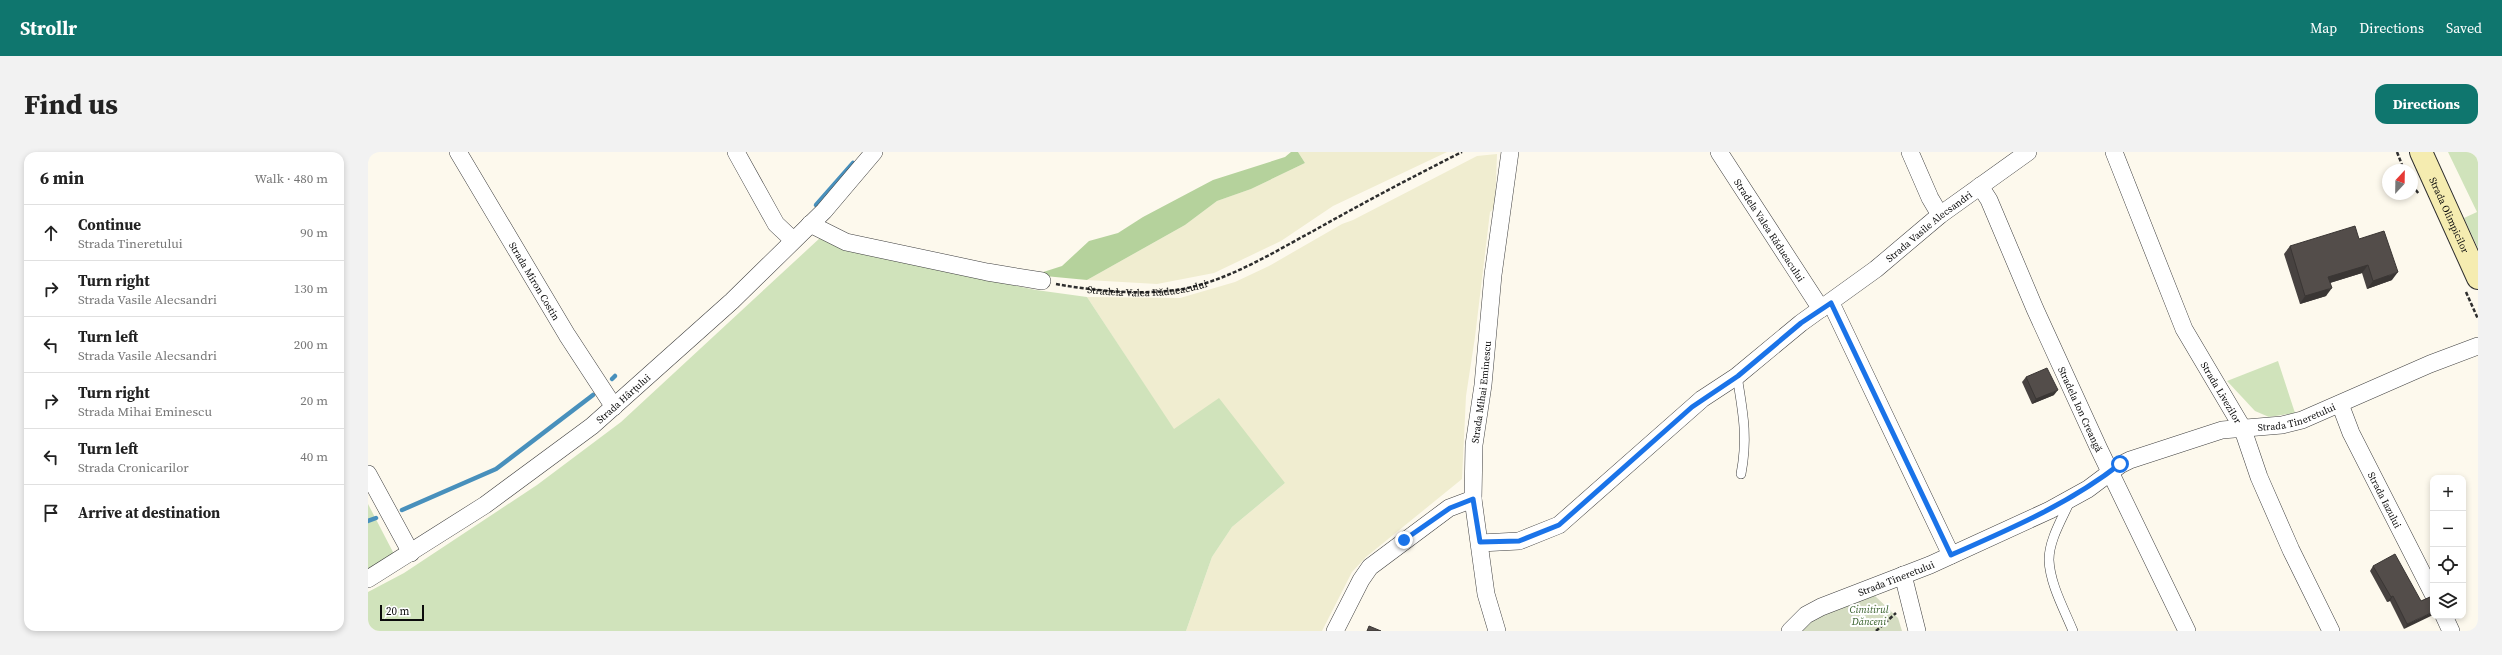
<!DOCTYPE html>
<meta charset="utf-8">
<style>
body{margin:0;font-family:"Source Serif 4",serif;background:#f2f2f2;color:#222}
.controls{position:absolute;right:12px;bottom:12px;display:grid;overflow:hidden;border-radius:8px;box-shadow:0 2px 6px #0003}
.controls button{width:36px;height:36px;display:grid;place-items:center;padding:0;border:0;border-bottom:1px solid #e0e0e0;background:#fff;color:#222;font:20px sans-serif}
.compass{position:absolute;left:2014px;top:12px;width:36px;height:36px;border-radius:50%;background:#fff;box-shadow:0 2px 6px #0003;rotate:22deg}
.scale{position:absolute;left:12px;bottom:10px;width:44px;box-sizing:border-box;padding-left:4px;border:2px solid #0c0c0c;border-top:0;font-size:11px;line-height:14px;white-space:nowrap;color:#0c0c0c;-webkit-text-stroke:3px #fff;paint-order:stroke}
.stop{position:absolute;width:12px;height:12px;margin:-9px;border:3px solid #1a73e8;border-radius:50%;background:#fff}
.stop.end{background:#1a73e8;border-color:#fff;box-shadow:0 1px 4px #0008}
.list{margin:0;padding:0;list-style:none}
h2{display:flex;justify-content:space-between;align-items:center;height:52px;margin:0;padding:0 16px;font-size:17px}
h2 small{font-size:13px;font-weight:400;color:#767676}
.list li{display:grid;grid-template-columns:26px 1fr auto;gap:12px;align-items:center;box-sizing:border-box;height:56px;padding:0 16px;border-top:1px solid #e0e0e0}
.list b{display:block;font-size:15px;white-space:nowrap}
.list p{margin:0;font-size:13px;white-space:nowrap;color:#767676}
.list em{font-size:13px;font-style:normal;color:#767676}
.icon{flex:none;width:22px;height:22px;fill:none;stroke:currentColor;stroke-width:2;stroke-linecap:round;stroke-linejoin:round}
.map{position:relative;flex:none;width:2110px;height:479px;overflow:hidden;border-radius:12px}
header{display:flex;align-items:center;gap:24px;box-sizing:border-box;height:56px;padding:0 20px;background:#0f766e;color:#fff}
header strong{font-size:19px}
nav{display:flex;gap:22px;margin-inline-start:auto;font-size:14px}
.intro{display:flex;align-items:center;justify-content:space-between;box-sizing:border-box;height:96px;padding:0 24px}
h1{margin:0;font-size:28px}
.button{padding:10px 18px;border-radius:12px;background:#0f766e;color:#fff;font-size:14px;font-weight:700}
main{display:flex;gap:24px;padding:0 24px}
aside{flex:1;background:#fff;border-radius:12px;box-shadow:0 2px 6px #0003}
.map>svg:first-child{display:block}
.farmland{fill:#f0edd0}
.green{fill:#d0e3bb}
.forest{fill:#b5d29c}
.cemetery{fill:#d4dcc1}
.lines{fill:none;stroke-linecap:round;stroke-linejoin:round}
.stream{stroke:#4890bc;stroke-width:4.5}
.service-casing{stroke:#3f3f3f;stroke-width:10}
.minor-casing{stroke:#3f3f3f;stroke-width:18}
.secondary-casing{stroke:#2e2e2e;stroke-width:24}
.path{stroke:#2e2e2e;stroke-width:2.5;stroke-dasharray:4 2;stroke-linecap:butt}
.service{stroke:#fff;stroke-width:9}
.minor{stroke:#fff;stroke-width:17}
.secondary{stroke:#f5ecb0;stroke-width:22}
.wall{fill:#474240}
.shaded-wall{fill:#3a3634}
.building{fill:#534d4a;stroke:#3a3634}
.route{stroke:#1a73e8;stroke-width:5}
.labels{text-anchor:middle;stroke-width:4;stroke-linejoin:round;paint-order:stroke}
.street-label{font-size:10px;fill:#0c0c0c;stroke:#fff}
.park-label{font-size:10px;font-style:italic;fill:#315b25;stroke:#fff}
</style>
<header>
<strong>Strollr</strong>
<nav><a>Map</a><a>Directions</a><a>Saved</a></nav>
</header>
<div class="intro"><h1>Find us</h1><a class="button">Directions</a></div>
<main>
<aside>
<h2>6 min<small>Walk · 480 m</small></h2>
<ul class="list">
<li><svg class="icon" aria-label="ahead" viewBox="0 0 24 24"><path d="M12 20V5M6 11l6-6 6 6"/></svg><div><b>Continue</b><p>Strada Tineretului</p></div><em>90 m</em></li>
<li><svg class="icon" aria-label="right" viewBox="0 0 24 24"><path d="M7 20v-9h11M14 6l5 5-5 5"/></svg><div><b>Turn right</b><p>Strada Vasile Alecsandri</p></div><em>130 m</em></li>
<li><svg class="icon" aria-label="left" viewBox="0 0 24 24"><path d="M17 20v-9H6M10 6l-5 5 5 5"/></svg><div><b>Turn left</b><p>Strada Vasile Alecsandri</p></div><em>200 m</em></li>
<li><svg class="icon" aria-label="right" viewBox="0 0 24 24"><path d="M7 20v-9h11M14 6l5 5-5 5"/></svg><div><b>Turn right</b><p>Strada Mihai Eminescu</p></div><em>20 m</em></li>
<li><svg class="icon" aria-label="left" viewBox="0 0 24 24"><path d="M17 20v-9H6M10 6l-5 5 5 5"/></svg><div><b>Turn left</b><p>Strada Cronicarilor</p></div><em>40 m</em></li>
<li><svg class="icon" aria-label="arrive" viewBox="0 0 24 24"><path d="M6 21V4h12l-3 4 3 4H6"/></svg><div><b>Arrive at destination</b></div></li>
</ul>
</aside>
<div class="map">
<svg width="2110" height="479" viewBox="0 0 2110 479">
<rect width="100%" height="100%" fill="#fdf9ed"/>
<g class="farmland">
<path d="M930 0H1079L965 54 913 89 846 121 789 132 719 128 817 73 849 49 883 37 937 11Z"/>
<path d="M1129 2 1127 56 1122 60 1107 185 1098 244 1094 327 998 405 984 420 954 479H818L844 405 864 375 917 331 806 278 719 145 812 146 867 130 901 114 974 72 985 68 1109 4Z"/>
</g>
<g class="green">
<path d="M2080 0H2110V96L2096 66 2109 60Z"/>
<path d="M453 85 482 99 668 138 719 145 806 277 851 246 917 331 864 375 844 405 818 479H0V440L36 421 169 333 253 270Z"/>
<path d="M1910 209 1927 261 1901 265 1887 259 1859 229Z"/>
<path d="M0 352 26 402 0 419Z"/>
</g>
<path class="forest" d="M923 0H930L937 11 883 37 849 49 817 73 719 128 666 123 694 114 721 89 750 81 775 65 845 28 917 5Z"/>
<path class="cemetery" d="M1506 443 1530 466 1534 479H1428L1441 468Z"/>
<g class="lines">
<g class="stream">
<path d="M448 53 485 11"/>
<path d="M244 227 247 224"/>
<path d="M34 358 128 317 225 243"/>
<path d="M0 369 8 366"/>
</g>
<defs>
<g id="service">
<path d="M1369 224C1375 261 1380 285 1373 322"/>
<path d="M1702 349C1694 367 1681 388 1681 408 1682 432 1696 457 1705 479"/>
</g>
<g id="minor">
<path id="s2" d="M90 0 199 183 246 255"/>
<path d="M368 0 408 72 425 88"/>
<path id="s3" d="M1351 0 1453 157"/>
<path d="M1542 0 1562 46 1572 63"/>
<path id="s4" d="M1746 0 1816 177 1874 275 1891 325 1923 398 1963 479"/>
<path id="s5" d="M1612 34 1621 48 1667 157 1731 297 1819 479"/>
<path d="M442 72 478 90 619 120 674 129"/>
<path d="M1463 151 1583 403"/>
<path id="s6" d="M1972 252 1983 281 2065 442"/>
<path d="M0 322 43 401"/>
<path id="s7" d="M1112 391 1151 389 1191 373 1334 247 1369 224 1433 171 1508 117 1572 63 1660 0"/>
<path d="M1535 423 1549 479"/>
<path id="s8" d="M0 427 117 353 224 274 364 149 456 59 506 0"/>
<path d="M2076 464 2083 479"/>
<path d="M967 479 993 428 1002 415 1081 356 1105 347"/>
<path id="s9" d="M1129 479 1118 442 1105 347 1106 293 1115 233 1125 123 1142 0"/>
<path id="s10" d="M1422 479 1438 463 1453 455 1562 413 1682 358 1720 337 1752 313 1762 308 1854 278 1914 273 1934 268 2062 212 2110 194"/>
</g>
<g id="secondary">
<path id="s11" d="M2053 0 2110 126"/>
</g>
</defs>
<use href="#service" class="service-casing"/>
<use href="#minor" class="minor-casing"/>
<use href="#secondary" class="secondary-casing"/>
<g class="path">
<path d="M2029 0 2036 18"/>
<path d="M2044 33 2051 42"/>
<path id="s1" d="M688 132C727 139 769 143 808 138 857 131 904 101 947 78 995 51 1044 25 1094 0"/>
<path d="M2098 140 2110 167"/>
<path d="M1508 479 1528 461"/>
</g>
<use href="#service" class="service"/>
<use href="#minor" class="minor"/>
<use href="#secondary" class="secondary"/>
</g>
<g class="wall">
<path d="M1991 87 2024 128 1999 137 1994 121 1962 131 1958 144 1932 152 1916 102 1922 94Z"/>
<path d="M1658 225 1686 243 1664 252 1654 230Z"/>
<path d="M2005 414 2053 449 2062 445 2036 477 2022 449 2019 450 2002 419Z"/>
</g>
<g class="shaded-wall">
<path d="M2000 113 1994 121 1955 133 1960 125Z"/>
<path d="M2030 120 2024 128 1999 137 2005 129Z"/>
<path d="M1964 136 1958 144 1932 152 1937 144Z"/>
<path d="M1690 238 1686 243 1664 252 1668 247Z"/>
<path d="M2025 444 2022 449 2019 450 2023 445Z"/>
<path d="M2065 460V463L2036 477 2039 472Z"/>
</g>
<g class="building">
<path d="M1987 74 1991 87 2016 79 2030 120 2005 129 2000 113 1960 125 1964 136 1937 144 1922 94Z"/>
<path d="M1679 216 1690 238 1668 247 1658 225Z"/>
<path d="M2027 402 2053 449 2062 445 2065 446V460L2039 472 2025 444 2023 445 2005 414Z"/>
<path d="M1001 474 1013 479H999Z"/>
</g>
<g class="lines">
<path class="route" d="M1036 388 1082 356 1105 347 1112 390 1151 389 1191 373 1324 255 1370 224 1433 171 1463 151 1583 403C1642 377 1701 352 1752 312"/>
</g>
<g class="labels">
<g class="street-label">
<text dy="4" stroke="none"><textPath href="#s11" startOffset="69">Strada Olimpicilor</textPath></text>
<text dy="4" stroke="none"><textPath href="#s7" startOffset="558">Strada Vasile Alecsandri</textPath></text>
<text dy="4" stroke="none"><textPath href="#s3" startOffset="93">Stradela Valea Rădueacului</textPath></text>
<text dy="4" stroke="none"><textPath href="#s2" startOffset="150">Strada Miron Costin</textPath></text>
<text dy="4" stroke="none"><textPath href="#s1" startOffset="92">Stradela Valea Rădueacului</textPath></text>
<text dy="4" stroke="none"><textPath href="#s9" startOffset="242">Strada Mihai Eminescu</textPath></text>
<text dy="4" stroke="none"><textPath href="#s4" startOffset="264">Strada Livezilor</textPath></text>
<text dy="4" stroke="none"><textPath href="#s8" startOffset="313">Strada Hârțului</textPath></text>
<text dy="4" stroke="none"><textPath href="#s5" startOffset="245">Stradela Ion Creangă</textPath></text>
<text dy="4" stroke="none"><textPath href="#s10" startOffset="556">Strada Tineretului</textPath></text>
<text dy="4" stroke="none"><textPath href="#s6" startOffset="106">Strada Iazului</textPath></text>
<text dy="4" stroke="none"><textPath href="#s10" startOffset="120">Strada Tineretului</textPath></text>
</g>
<g class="park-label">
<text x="1501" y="461">Cimitirul<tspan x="1501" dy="12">Dănceni</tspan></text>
</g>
</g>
</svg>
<div class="controls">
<button>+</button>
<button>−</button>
<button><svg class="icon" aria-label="locate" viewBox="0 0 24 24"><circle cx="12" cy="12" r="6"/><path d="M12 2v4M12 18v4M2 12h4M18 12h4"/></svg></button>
<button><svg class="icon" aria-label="layers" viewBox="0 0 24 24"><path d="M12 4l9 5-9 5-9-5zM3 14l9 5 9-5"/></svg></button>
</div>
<svg class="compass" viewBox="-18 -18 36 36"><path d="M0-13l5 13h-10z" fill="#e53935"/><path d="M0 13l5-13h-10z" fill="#767676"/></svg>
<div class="scale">20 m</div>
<div class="stop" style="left:1752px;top:312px"></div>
<div class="stop end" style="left:1036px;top:388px"></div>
</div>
</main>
